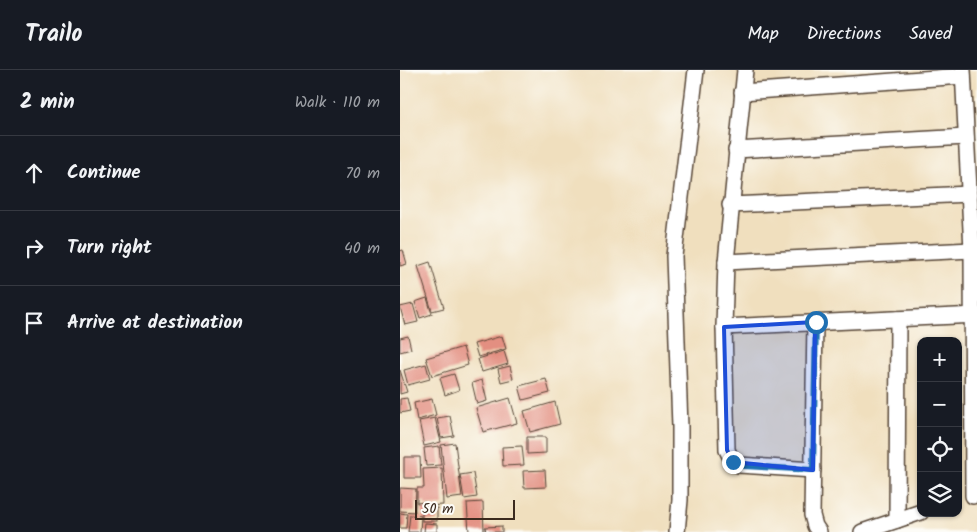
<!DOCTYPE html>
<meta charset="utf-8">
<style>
body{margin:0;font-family:Kalam,sans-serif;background:#20242c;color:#f1f3f6}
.controls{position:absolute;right:15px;bottom:15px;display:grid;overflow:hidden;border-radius:10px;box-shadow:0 1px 4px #0004}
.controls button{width:45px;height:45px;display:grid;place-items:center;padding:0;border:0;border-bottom:1px solid #363941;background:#171b24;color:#f1f3f6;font:25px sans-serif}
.scale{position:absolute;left:15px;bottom:12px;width:100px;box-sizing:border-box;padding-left:5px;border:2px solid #3b2a1e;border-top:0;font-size:14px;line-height:18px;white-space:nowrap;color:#3b2a1e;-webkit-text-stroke:4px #fdfcf7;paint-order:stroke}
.stop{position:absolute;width:15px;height:15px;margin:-11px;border:4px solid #1f6fb2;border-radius:50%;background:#fff}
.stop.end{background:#1f6fb2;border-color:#fff;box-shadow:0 1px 5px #0008}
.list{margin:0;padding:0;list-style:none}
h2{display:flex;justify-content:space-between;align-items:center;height:65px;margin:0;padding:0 20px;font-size:21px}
h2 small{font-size:16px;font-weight:400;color:#9ea1a6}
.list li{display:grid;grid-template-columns:32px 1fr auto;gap:15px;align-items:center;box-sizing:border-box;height:75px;padding:0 20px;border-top:1px solid #363941}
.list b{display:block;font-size:19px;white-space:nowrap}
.list em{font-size:16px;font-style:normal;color:#9ea1a6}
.icon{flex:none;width:28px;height:28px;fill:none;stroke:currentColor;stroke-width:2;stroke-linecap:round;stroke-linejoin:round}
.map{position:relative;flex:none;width:577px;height:462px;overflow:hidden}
header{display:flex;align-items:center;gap:30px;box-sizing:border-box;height:70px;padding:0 25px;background:#171b24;border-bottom:1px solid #363941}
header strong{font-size:24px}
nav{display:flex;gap:28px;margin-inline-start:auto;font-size:18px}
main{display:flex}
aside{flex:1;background:#171b24}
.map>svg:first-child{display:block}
.building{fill:#e38f81}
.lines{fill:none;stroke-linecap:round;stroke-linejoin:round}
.minor-casing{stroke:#564536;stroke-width:18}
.minor{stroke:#fff;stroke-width:15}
.route{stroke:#1f6fb2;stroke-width:6}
.marked{fill:#1d4ed8;fill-opacity:0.2;stroke:#1d4ed8;stroke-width:4;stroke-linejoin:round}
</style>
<header>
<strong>Trailo</strong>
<nav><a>Map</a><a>Directions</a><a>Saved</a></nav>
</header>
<main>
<aside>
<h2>2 min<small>Walk · 110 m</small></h2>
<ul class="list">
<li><svg class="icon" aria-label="ahead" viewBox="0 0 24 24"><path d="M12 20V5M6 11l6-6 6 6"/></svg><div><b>Continue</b></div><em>70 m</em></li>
<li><svg class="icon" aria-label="right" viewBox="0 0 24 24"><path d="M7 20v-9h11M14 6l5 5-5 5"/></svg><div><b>Turn right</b></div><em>40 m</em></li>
<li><svg class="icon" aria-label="arrive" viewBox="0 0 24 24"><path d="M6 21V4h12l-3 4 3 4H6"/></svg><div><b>Arrive at destination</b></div></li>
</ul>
</aside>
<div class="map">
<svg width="577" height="462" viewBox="0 0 577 462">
<rect width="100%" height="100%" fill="#fdfcf7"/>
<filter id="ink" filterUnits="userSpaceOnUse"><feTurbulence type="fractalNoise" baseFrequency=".02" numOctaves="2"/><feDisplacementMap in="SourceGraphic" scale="10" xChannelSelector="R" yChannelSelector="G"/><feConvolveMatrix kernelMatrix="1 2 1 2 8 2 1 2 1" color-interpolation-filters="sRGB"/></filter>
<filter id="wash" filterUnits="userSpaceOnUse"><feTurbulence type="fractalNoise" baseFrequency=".0096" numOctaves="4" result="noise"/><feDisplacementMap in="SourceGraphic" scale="20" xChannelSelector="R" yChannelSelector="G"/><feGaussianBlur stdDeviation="1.12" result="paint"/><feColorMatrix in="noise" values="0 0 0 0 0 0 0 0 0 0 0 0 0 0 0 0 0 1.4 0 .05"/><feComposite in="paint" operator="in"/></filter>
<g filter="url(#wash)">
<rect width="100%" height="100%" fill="#f0dfbe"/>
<g id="blocks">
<g class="building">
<path d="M3 180 7 194 0 196V181Z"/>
<path d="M30 192 44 238 32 241 18 196Z"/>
<path d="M27 228 32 244 20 248 15 232Z"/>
<path d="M13 234 18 252 5 255 0 237Z"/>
<path d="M8 266 11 279 0 282V268Z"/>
<path d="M102 266 106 279 78 287 74 274Z"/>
<path d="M63 277 68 295 32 306 26 288Z"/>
<path d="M104 281 108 294 82 302 78 289Z"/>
<path d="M26 294 30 309 8 315 4 300Z"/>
<path d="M110 296 113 309 101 312 98 299Z"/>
<path d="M0 300 7 322 0 324Z"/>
<path d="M54 304 59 320 45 325 40 308Z"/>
<path d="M146 309 150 323 123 330 119 316Z"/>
<path d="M82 310 87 331 77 334 72 313Z"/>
<path d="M7 328 10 341 0 343V329Z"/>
<path d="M110 328 117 353 83 362 76 338Z"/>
<path d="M32 329 36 345 17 350 14 333Z"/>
<path d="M155 332 160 354 130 362 124 341Z"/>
<path d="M50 346 54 366 41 368 37 348Z"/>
<path d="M35 348 41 372 24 376 19 351Z"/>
<path d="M127 367H146V383L127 384Z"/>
<path d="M55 373 62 427 47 429 41 375Z"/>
<path d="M39 376 41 395 26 396 24 378Z"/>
<path d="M122 376 124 395 103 396 102 377Z"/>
<path d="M4 387H20L21 408H4Z"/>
<path d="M42 398 43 435 25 436V432L17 433V418H24L23 399Z"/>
<path d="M145 400 146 417 124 418 123 401Z"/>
<path d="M73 403 77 427 64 429 60 405Z"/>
<path d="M0 418 16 419 15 442 0 441Z"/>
<path d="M83 432 84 462H69L67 433Z"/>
<rect x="22" y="438" width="15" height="13"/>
<path d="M0 443 7 444 6 458H0Z"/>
<path d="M10 445 21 446 20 462H8Z"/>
<path d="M25 453 37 454V462H24Z"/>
<path d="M102 456V462H86L85 457Z"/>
</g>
</g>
</g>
<g filter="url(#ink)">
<use href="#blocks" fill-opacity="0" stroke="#564536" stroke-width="1"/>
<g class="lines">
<defs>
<g id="minor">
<path d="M345 0 326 192 324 257 327 380 333 392 339 395 413 400"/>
<path d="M563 0 572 180 573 426"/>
<path d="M342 22 563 6"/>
<path d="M336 80 566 67"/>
<path d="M330 135 570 124"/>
<path d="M326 192 572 180"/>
<path d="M415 252 412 445 415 456 419 462"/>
<path d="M324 257 577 245"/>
<path d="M497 450 498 249"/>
<path d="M277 462 280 430V357L274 186 296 0"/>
<path d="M462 462 521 442"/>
</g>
</defs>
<use href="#minor" class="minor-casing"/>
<use href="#minor" class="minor"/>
</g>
</g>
<g class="lines" filter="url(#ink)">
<path class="route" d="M333 392 344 396 413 400 416 252"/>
</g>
<path class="marked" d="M415 252 413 400 333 392 327 380 324 257Z"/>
</svg>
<div class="controls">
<button>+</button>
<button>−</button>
<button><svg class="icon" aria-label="locate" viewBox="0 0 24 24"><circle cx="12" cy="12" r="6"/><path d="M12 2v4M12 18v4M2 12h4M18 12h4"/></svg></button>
<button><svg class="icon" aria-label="layers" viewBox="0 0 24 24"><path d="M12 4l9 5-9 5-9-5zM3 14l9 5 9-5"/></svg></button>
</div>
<div class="scale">50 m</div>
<div class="stop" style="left:416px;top:252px"></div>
<div class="stop end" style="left:333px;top:392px"></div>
</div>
</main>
